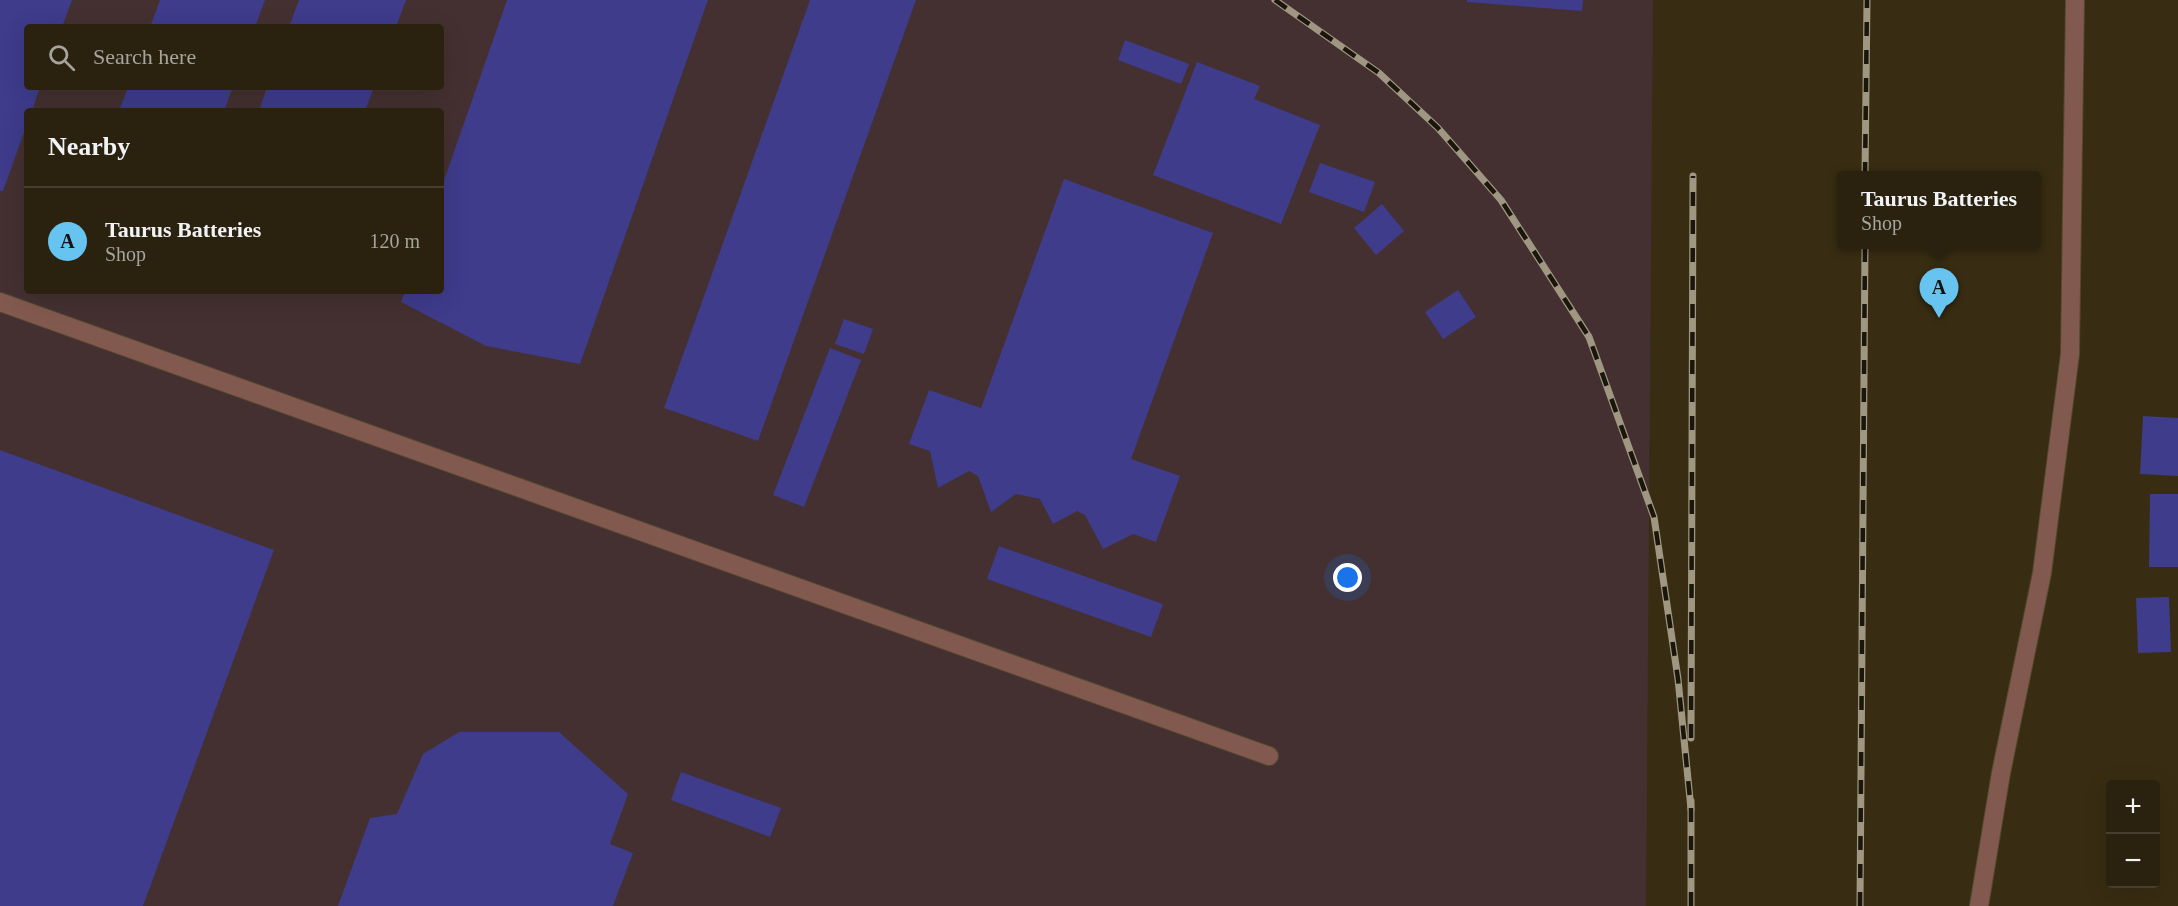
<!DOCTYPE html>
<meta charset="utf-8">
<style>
body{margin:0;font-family:"Times New Roman",serif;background:#362f1c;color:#f1f3f6}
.controls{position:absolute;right:18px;bottom:18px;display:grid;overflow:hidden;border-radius:6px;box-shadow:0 6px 24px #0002}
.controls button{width:54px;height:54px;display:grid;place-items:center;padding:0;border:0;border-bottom:2px solid #463f2e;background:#2a220e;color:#f1f3f6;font:30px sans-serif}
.you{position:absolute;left:1348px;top:578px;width:21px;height:21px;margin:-15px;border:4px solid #fff;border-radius:50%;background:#1a73e8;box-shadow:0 0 0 9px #1a73e833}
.badge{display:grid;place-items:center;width:39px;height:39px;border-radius:50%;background:#67c4f0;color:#111;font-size:20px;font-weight:700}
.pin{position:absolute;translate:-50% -50px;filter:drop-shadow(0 2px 3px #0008)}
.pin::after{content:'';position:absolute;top:32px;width:21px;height:18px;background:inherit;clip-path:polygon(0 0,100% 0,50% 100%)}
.popup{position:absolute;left:1837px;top:171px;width:204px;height:78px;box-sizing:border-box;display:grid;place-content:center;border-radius:6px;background:#2a220e;filter:drop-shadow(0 2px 4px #0005);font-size:20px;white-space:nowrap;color:#a5a49e}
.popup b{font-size:22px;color:#f1f3f6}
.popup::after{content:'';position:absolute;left:50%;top:100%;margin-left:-12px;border:12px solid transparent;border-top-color:#2a220e}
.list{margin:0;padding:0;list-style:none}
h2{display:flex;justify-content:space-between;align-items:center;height:78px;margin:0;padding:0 24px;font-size:26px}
h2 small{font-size:20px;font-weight:400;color:#a5a49e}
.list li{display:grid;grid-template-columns:39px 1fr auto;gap:18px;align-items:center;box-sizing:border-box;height:108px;padding:0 24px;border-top:2px solid #463f2e}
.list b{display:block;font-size:22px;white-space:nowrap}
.list p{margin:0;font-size:20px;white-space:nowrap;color:#a5a49e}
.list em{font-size:20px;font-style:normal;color:#a5a49e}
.icon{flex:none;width:33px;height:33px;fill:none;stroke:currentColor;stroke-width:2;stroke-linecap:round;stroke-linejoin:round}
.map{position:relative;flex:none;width:2178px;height:906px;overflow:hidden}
.search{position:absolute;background:#2a220e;box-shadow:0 6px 24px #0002;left:24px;top:24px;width:420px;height:66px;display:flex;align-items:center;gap:15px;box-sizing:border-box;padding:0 21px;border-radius:6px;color:#a5a49e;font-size:22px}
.panel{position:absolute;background:#2a220e;box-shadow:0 6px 24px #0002;left:24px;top:108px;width:420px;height:186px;border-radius:6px}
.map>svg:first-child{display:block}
.industrial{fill:#443031;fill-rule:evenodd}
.building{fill:#3e3c8b}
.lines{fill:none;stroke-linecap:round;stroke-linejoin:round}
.minor-casing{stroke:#53482f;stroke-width:20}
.minor{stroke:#82594e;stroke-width:18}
.rail-casing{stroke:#a09782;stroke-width:7}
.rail{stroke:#1b160b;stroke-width:4.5;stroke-dasharray:14;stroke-linecap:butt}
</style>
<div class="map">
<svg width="2178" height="906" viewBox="0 0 2178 906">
<rect width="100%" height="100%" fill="#382d12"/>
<path class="industrial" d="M0 0H1653L1646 906H0ZM27 27H441V87H27ZM27 111H441V291H27Z"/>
<g class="building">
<path d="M0 0H72L62 27H27V87H40L32 111H27V124L3 191H0Z"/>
<path d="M160 0H265L255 27H150Z"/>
<path d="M299 0H406L396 27H289Z"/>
<path d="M507 0H708L580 364 486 346 401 302 405 291H441V189Z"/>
<path d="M810 0H916L758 441 664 408Z"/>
<path d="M1467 0H1583L1582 11 1467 2Z"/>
<path d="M1125 40 1189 64 1181 84 1118 60Z"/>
<path d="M1197 62 1260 86 1254 99 1320 125 1281 224 1153 175Z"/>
<path d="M128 87H233L224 111H119Z"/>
<path d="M267 87H374L365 111H259Z"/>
<path d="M1320 163 1375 182 1364 212 1309 192Z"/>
<path d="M1064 179 1213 233 1131 459 1180 476 1156 542 1133 534 1103 549 1085 515 1077 511 1053 524 1040 499 1016 494 991 512 978 476 969 471 938 488 930 451 909 444 929 390 981 408Z"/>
<path d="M1382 204 1404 231 1376 255 1354 228Z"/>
<path d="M1458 290 1476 317 1443 339 1425 312Z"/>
<path d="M844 319 873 329 864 354 835 344Z"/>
<path d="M830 348 861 360 804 507 773 495Z"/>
<path d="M2143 416 2178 418V476L2140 474Z"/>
<path d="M0 450 274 550 143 906H0Z"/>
<path d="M2150 494H2178V567H2149Z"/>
<path d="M999 546 1163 604 1151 637 987 579Z"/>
<path d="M2169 597 2171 652 2138 653 2136 598Z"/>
<path d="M459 732H559L628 794 610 844 633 853 613 906H338L370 818 397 814 423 754Z"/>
<path d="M681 772 781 808 770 837 671 800Z"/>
</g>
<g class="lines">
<defs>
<g id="minor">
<path d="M0 302 1269 756"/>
<path d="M1979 906 2001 773 2042 573 2070 354 2075 0"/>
</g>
</defs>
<use href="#minor" class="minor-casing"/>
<use href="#minor" class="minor"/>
<defs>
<g id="rail">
<path d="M1275 0 1379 73 1438 128 1501 200 1589 337 1654 517 1678 679 1691 809"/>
<path d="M1865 176 1867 0"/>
<path d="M1691 738 1693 176"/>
<path d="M1691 906V801"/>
<path d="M1860 906 1865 244"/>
</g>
</defs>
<use href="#rail" class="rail-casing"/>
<use href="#rail" class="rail"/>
</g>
</svg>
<div class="controls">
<button>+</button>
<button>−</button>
</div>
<div class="you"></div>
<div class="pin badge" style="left:1939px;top:318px">A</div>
<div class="popup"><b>Taurus Batteries</b>Shop</div>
<div class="search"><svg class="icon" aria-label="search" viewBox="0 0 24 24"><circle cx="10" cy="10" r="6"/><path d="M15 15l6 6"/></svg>Search here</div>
<section class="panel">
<h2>Nearby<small></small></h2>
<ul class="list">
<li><span class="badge">A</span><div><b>Taurus Batteries</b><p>Shop</p></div><em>120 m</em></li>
</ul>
</section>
</div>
